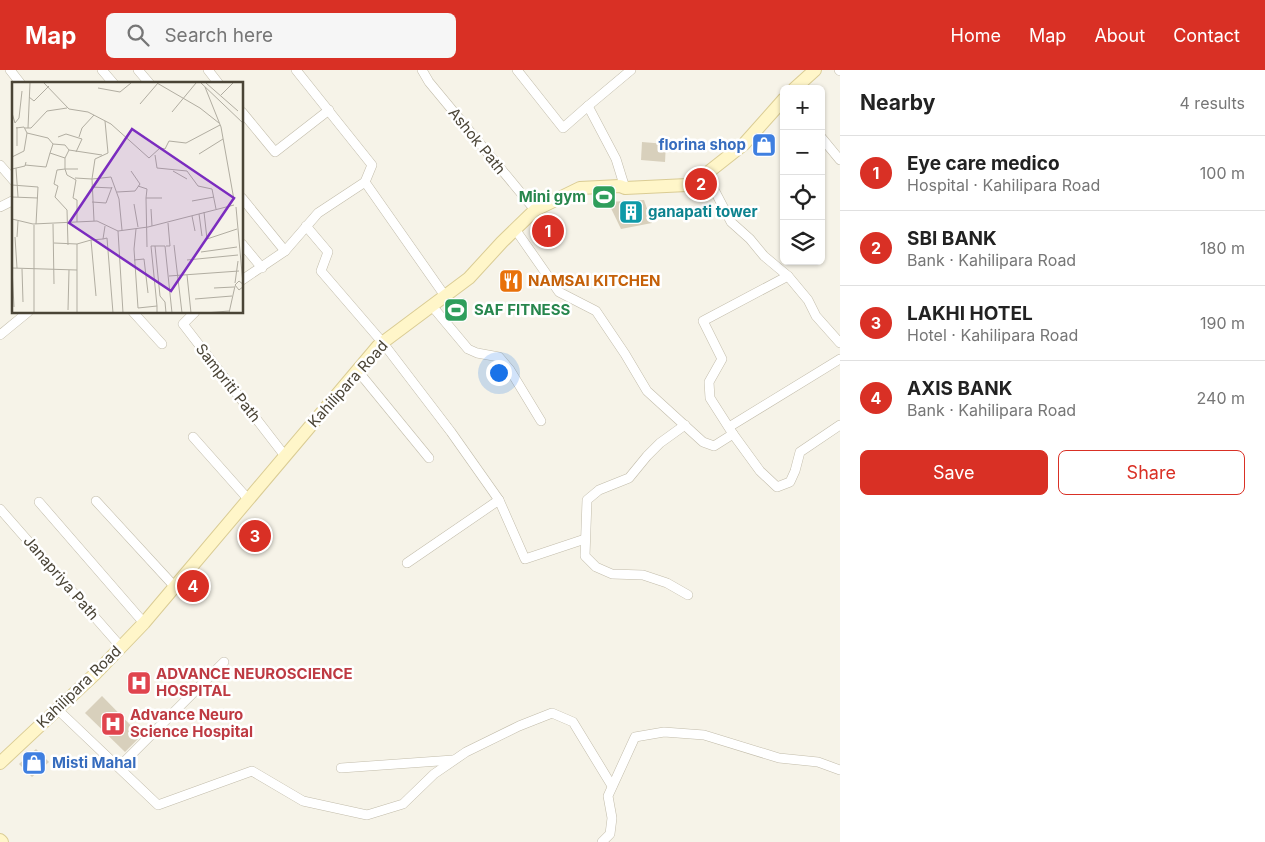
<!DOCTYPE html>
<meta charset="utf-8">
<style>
body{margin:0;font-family:Inter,sans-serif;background:#f6f6f6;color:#222}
.controls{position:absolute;right:15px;top:15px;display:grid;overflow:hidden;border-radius:8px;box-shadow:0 1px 4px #0004}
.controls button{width:45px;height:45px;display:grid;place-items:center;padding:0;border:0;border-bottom:1px solid #e0e0e0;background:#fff;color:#222;font:25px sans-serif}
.you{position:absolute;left:498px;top:302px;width:18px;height:18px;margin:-12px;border:4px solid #fff;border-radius:50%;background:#1a73e8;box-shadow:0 0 0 8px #1a73e833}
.badge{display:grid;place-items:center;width:32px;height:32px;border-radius:50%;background:#d93025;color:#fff;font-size:16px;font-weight:700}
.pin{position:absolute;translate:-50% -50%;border:2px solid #fff;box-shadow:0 1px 5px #0006}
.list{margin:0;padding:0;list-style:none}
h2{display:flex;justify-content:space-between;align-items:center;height:65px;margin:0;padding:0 20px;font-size:21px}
h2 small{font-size:16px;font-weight:400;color:#767676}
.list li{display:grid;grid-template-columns:32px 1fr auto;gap:15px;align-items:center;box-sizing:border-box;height:75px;padding:0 20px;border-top:1px solid #e0e0e0}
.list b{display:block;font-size:19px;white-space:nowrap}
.list p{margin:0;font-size:16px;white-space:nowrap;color:#767676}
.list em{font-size:16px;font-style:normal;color:#767676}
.actions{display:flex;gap:10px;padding:15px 20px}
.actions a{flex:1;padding:11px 0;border:1px solid #d93025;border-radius:8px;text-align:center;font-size:18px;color:#d93025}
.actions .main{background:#d93025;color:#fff}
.icon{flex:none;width:28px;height:28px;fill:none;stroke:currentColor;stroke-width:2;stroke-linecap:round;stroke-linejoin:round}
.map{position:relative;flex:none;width:840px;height:772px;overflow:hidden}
header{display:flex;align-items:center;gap:30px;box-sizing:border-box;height:70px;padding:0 25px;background:#d93025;color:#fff}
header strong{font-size:24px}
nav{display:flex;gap:28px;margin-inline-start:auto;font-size:18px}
.search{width:350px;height:45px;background:#f6f6f6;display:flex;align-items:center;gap:12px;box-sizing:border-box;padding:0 18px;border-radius:8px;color:#767676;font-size:19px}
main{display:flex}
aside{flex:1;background:#fff}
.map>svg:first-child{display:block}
.building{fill:#d8d0bc}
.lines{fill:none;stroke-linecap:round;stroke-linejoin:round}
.street-casing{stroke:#c2bcaa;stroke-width:10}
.secondary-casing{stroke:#dacc94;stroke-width:14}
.street{stroke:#fff;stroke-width:9}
.secondary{stroke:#fff6c9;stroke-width:12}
.labels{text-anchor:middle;stroke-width:5;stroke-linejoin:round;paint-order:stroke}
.street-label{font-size:15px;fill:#4a4436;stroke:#fff}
.shop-label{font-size:15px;font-weight:bold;fill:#366cbe;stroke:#fff;text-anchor:end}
.leisure-label{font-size:15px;font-weight:bold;fill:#27864d;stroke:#fff;text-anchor:end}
.culture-label{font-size:15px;font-weight:bold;fill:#0d838f;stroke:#fff;text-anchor:start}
.food-label{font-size:15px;font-weight:bold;fill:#c56008;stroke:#fff;text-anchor:start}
.health-label{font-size:15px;font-weight:bold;fill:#be3a42;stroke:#fff;text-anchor:start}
.inset-road{fill:none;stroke:#b1ada1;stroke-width:1}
.view{fill:#7b2cbf;fill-opacity:0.15;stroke:#7b2cbf;stroke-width:2.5}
.inset-edge{fill:none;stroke:#4a4436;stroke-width:2.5}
</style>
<header>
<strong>Map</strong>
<div class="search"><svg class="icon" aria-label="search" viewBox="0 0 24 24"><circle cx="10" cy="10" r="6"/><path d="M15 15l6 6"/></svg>Search here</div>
<nav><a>Home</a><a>Map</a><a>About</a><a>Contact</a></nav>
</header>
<main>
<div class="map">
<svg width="840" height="772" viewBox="0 0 840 772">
<rect width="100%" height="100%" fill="#f6f3e8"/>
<g class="building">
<path d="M642 72 666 74 665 92 641 90Z"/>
<path d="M644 130 652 153 621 159 608 132Z"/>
<path d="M102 626 141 666 125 682 85 643Z"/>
<path d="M36 679 49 692 32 707 19 694Z"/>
</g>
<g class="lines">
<defs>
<g id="street">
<path d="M10 0 21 14"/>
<path d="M102 0 114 14"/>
<path d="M138 0 150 14"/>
<path d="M208 0 219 14"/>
<path d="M296 0 372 95 365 112 445 226"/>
<path d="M422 0 429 12 535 140"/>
<path d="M517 0 563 58 588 36 616 89 625 118"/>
<path d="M839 0 840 1"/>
<path d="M588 36 631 0"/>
<path d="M242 42 275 82 329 40"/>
<path d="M821 67 840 90"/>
<path d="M0 95 14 111"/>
<path d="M706 104 731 152 750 169 764 186 788 206 808 230 816 246 840 273"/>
<path d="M242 128 285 181 242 210"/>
<path d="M0 137 14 130"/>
<path d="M306 156 328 182 321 201 383 273 451 362 499 430"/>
<path d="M515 159 559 222 596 241 625 284 647 321 703 372 714 376 733 364 760 401 777 417 790 412 795 401 800 382 840 355"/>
<path d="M242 174 262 198"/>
<path d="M285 181 318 143 365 112"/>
<path d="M432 236 468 279 477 283 499 287 510 300 541 351"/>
<path d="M133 242 162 274"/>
<path d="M195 242 183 254 285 386"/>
<path d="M0 265 28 242"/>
<path d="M357 300 429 388"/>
<path d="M685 355 660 373 647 386 629 408 599 420 587 430 585 486 596 497 612 504 643 505 667 513 688 525"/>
<path d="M729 357 840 289"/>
<path d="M733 364 710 328 709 312 722 289 703 251 788 206"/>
<path d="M193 367 248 429"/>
<path d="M96 431 175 517"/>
<path d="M39 432 144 553"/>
<path d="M0 439 121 577"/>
<path d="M407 493 499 430 525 489 585 469"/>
<path d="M57 639 158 735 252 701 303 731 367 745 403 734 434 704 466 682 519 656 552 643 573 652 612 716"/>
<path d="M119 697 224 592"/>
<path d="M341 698 453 690"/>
<path d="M602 772 610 764 612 748 608 726 635 667 664 662 704 665 779 688 818 692 840 700"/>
</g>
<g id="secondary">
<path d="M794 19 815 0"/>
<path d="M0 693 95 604 144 553 378 276 469 208 502 172 535 140 580 118 620 116 625 118 687 115 706 104 744 74 784 29"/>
<path d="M0 770 2 772"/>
</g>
</defs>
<use href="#street" class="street-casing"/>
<use href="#secondary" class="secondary-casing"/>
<use href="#street" class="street"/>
<use href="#secondary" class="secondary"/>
</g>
<defs>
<symbol id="shop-square" viewBox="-11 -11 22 22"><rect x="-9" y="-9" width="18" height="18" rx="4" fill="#3f7fe0" stroke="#fff"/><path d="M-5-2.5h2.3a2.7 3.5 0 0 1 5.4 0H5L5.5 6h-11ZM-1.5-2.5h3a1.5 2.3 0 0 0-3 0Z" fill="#fff"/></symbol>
<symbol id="stadium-square" viewBox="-11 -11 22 22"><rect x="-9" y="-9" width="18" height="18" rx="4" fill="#2e9e5b" stroke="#fff"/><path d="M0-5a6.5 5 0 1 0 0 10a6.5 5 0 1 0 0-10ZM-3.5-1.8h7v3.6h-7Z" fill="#fff"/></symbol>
<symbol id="building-square" viewBox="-11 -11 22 22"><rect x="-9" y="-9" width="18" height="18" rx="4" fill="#0f9aa8" stroke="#fff"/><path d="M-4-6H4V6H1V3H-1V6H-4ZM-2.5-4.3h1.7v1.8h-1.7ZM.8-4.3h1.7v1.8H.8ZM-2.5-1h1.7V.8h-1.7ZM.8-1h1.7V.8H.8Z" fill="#fff"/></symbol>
<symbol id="restaurant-square" viewBox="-11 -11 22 22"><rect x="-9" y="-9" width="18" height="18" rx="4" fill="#e8710a" stroke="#fff"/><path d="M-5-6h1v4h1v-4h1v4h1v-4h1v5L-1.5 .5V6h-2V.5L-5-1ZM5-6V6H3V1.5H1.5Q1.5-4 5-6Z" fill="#fff"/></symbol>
<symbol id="hospital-square" viewBox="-11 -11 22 22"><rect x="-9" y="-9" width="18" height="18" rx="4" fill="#e0444e" stroke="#fff"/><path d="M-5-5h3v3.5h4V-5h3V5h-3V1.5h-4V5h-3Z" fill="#fff"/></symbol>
</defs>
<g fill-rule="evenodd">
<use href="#shop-square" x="750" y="61" width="28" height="28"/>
<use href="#stadium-square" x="590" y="113" width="28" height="28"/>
<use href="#building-square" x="617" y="128" width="28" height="28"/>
<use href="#restaurant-square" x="497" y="197" width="28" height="28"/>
<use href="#stadium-square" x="442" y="226" width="28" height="28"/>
<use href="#hospital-square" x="125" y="599" width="28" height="28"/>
<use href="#hospital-square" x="99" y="640" width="28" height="28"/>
<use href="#shop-square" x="20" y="679" width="28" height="28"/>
</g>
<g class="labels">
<g class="street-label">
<text transform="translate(477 71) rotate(51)" y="5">Ashok Path</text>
<text transform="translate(228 313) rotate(52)" y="5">Sampriti Path</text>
<text transform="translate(348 314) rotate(-48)" y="5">Kahilipara Road</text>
<text transform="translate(61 508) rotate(49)" y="5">Janapriya Path</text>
<text transform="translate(79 617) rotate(-44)" y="5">Kahilipara Road</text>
</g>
<g class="shop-label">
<text x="746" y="80">florina shop</text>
<text x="52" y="698" text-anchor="start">Misti Mahal</text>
</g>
<g class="leisure-label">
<text x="586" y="132">Mini gym</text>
<text x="474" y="245" text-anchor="start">SAF FITNESS</text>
</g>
<g class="culture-label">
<text x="648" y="147">ganapati tower</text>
</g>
<g class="food-label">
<text x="528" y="216">NAMSAI KITCHEN</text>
</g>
<g class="health-label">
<text x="156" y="609">ADVANCE NEUROSCIENCE<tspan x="156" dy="17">HOSPITAL</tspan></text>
<text x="130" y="650">Advance Neuro<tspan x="130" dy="17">Science Hospital</tspan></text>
</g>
</g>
<g transform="translate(12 12)">
<rect width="231" height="231" fill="#f6f3e8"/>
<path class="inset-road" d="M32 1 57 27 76 30 99 42 137 76 148 66 153 67 157 59 174 61 208 43M145 1 188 26 207 41M189 1 232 42M194 1 226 29M193 5 209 45 222 118M86 6 108 10 119 1M209 13 221 1M17 15 22 19 37 4M128 22 146 1M160 30 184 1M0 31 3 41 7 36 10 9M4 46 12 45 15 51 36 56 41 62 38 71 53 76V87L45 88 42 102 46 104 43 115 55 128 56 163M13 46H19L35 29 55 26M16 46 18 1M46 55 54 52 70 57 64 70M67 55 70 46 82 33M41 62 53 63 57 68M5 64V45M187 72 211 57M143 73 145 86 175 89 186 104 200 107 204 127M0 75 12 69 15 51M53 76 57 68 90 73M13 83 34 85 38 71M4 86 6 115M0 87 13 84 14 80M161 89 175 97M63 96 80 97 83 77 96 71 93 39M0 103 26 105 24 142M126 104 135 107 134 116H150M79 105 100 106M105 110 123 109 128 102 119 89M0 115 26 116M134 116 135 165M180 119 202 115M80 120 94 121 100 105M122 122 126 145M224 125 231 202M139 127 140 144M192 130 195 157 225 147M187 132 190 154M180 134 183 149M0 137 21 142 85 139 106 149 136 145 222 123M82 139 80 97 99 95 107 117 110 148M65 140V118L61 116 64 98 55 93 53 87H66M41 142 42 202M22 143V231M93 144 91 157 95 156 101 231M124 147 122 167 126 226 145 224V231M106 149 111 231M3 155 5 186M5 155 6 139M42 161 65 162 79 158M162 163 170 231M143 164 148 214 153 220 154 231M154 164H158L156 141M189 170 225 165M122 178 132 177 136 211M175 178 226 173M0 186 65 188M0 186 2 225M10 187 11 220M175 193 179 231M157 194 227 189M223 201 226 179M232 203 227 199 223 203 227 208 232 204M202 206 222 205M84 214 79 158 91 157M183 217 220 214M145 224 139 164H153L160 231M56 228 57 188M65 231V162M193 231 217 229M217 231 223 204"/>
<path class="view" d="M120 47 222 116 159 209 57 141Z"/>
<rect width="231" height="231" class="inset-edge"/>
</g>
</svg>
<div class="controls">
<button>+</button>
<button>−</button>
<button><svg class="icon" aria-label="locate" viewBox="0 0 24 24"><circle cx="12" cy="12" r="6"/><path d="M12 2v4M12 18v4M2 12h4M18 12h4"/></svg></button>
<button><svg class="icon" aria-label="layers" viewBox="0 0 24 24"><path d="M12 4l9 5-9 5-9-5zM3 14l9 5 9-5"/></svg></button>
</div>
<div class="you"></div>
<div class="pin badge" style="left:548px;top:161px">1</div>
<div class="pin badge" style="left:701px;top:114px">2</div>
<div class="pin badge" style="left:255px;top:466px">3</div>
<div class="pin badge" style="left:193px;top:516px">4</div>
</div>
<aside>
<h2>Nearby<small>4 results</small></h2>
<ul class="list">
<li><span class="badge">1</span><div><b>Eye care medico</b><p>Hospital · Kahilipara Road</p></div><em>100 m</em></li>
<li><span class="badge">2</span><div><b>SBI BANK</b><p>Bank · Kahilipara Road</p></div><em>180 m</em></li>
<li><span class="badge">3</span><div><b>LAKHI HOTEL</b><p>Hotel · Kahilipara Road</p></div><em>190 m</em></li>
<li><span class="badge">4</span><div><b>AXIS BANK</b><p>Bank · Kahilipara Road</p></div><em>240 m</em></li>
</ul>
<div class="actions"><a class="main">Save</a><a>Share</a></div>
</aside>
</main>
